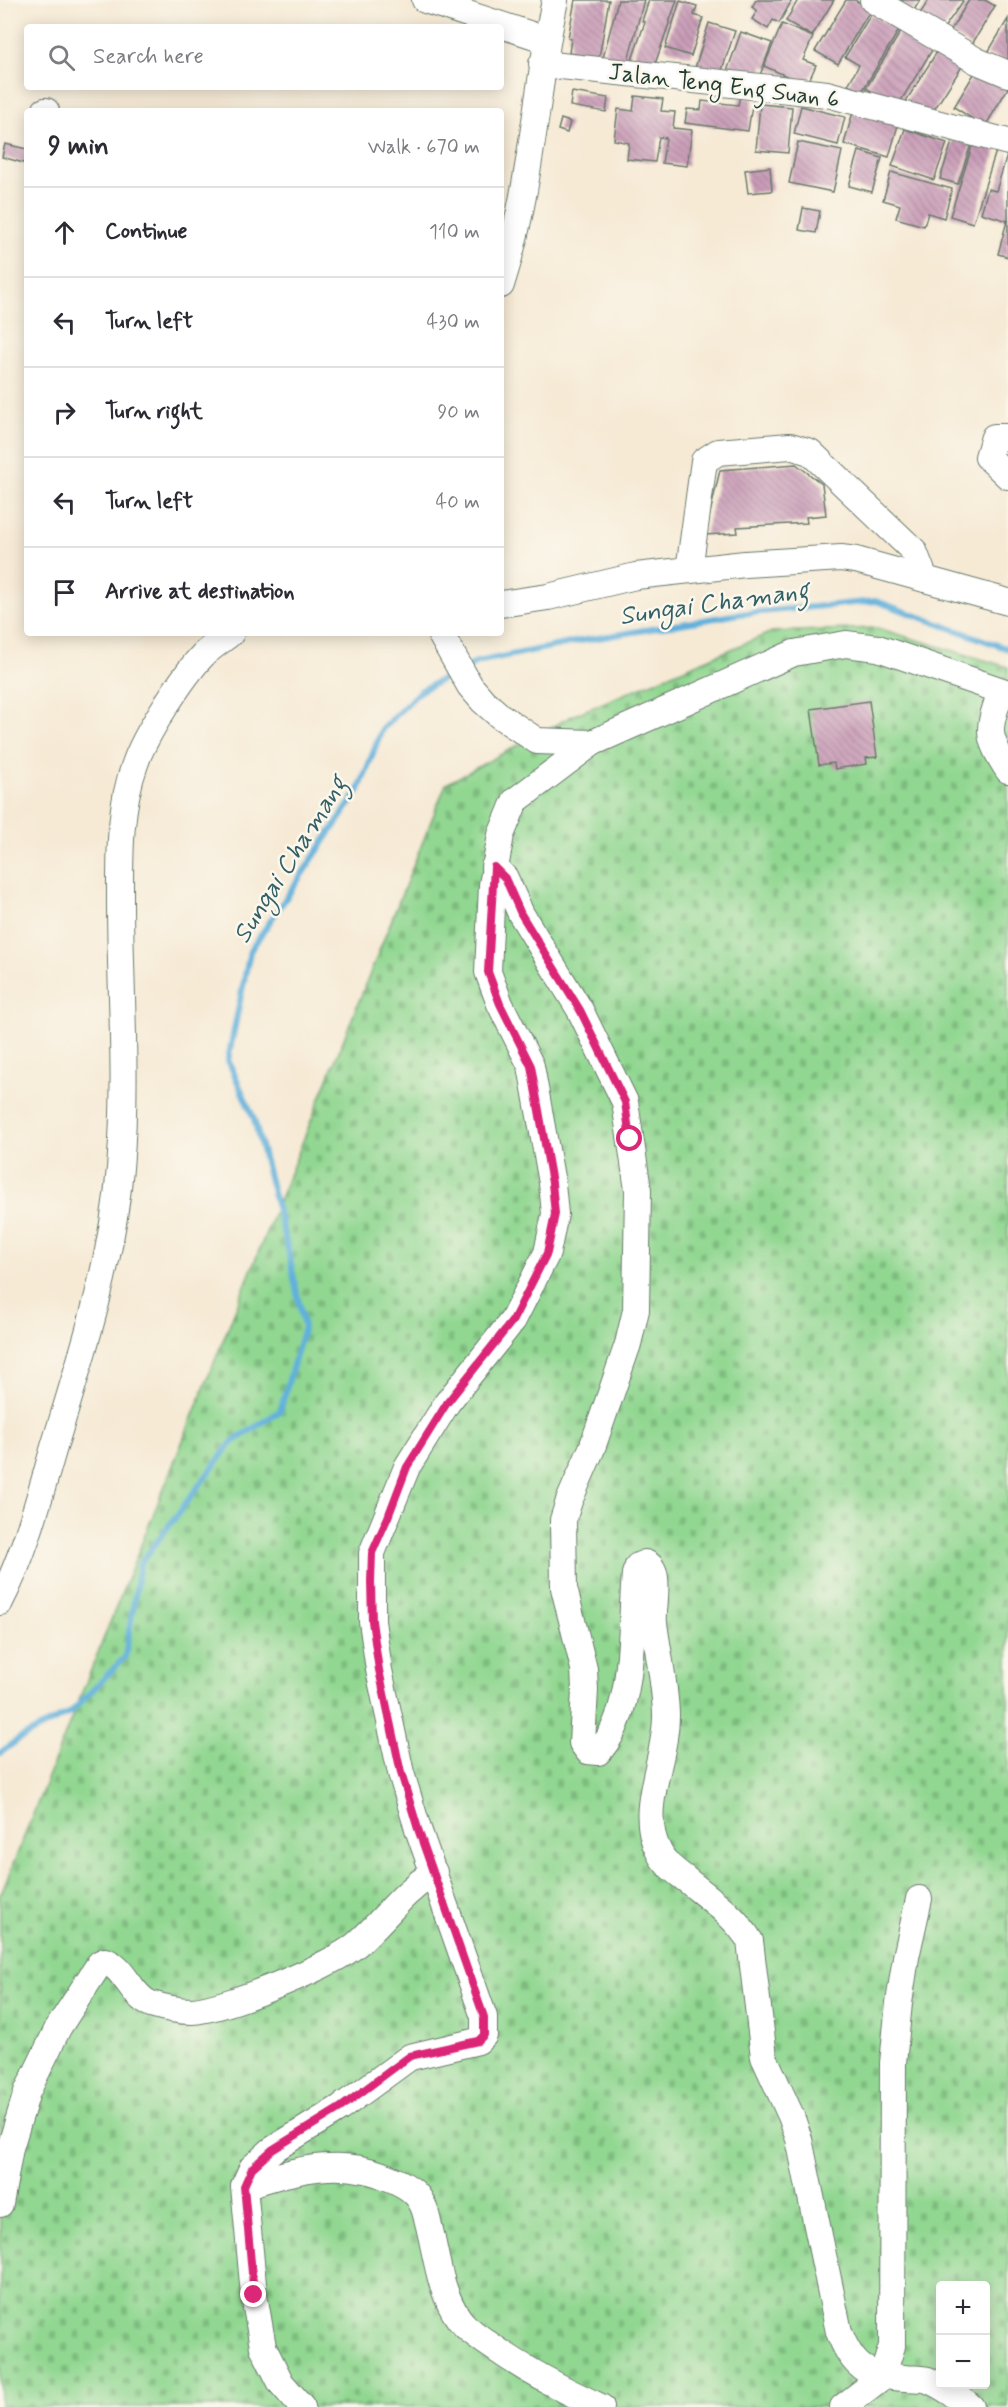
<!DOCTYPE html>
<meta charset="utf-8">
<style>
body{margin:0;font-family:Mynerve,sans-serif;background:#f2f2f3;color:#2b2b33}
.controls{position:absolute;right:18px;bottom:18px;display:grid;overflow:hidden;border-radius:6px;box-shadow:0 3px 15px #0003}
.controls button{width:54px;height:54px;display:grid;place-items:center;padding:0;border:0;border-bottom:2px solid #e1e1e2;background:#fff;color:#2b2b33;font:30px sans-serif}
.stop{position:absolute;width:18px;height:18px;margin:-14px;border:4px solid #db2777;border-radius:50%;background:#fff}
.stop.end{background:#db2777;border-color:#fff;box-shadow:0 2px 6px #0008}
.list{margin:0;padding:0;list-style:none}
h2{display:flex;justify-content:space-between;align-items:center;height:78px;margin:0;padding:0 24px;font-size:26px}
h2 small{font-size:20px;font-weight:400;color:#7c7c81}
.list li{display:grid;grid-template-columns:39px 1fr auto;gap:18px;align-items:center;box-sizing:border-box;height:90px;padding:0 24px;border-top:2px solid #e1e1e2}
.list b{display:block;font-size:22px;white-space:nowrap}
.list em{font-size:20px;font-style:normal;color:#7c7c81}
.icon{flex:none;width:33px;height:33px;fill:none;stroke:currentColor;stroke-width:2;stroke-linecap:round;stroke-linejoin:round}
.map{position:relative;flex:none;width:1008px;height:2407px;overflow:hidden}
.search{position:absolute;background:#fff;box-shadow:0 3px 15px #0003;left:24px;top:24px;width:480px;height:66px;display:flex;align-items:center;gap:15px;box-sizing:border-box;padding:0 21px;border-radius:6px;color:#7c7c81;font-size:22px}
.panel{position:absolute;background:#fff;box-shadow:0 3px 15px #0003;left:24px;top:108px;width:480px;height:528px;border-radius:6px}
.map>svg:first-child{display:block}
.cemetery{fill:url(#cemetery-stones);stroke:#588a62;stroke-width:1.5;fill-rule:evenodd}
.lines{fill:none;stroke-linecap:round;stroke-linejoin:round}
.stream{stroke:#61b0db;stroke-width:6}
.building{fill:url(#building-back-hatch)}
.minor-casing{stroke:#6a7a6c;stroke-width:28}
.minor{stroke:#fff;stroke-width:26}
.route{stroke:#db2777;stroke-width:8}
.labels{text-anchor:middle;stroke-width:5;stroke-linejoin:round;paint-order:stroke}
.street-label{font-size:24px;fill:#1f3d34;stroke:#fbf7ec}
.water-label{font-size:26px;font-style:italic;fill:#336066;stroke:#fbf7ec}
</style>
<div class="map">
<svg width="1008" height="2407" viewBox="0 0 1008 2407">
<defs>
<pattern id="cemetery-stones" width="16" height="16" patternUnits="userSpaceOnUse" patternTransform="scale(1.5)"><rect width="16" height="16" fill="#91d791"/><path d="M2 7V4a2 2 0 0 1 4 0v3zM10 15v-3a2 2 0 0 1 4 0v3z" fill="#7db97e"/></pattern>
<pattern id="building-back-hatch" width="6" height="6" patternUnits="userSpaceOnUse" patternTransform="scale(1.5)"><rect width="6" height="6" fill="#c99bb7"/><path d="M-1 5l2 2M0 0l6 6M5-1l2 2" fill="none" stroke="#a38096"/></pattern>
</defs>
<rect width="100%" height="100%" fill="#fbf7ec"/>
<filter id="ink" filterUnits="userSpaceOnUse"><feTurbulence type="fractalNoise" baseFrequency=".0167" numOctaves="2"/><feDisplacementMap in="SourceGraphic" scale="12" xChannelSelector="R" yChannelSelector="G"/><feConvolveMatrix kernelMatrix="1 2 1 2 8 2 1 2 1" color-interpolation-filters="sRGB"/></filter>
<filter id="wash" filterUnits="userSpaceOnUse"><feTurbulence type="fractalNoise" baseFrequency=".008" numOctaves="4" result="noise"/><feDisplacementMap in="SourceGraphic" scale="24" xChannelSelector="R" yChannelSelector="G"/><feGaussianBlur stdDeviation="1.35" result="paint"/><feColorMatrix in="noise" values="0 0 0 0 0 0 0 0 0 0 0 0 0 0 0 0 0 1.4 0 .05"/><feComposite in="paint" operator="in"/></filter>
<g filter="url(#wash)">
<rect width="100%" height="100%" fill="#f6ead5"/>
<path class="cemetery" d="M877 628 1008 667V2407H0V1897L446 784 572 716 772 632ZM940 2286H986V2384H940Z"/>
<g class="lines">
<g class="stream">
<path d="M466 668 477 662 580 641 739 614 876 601 1008 649"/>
<path d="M0 1753 19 1739 71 1712 125 1657 140 1564 231 1443 280 1411 304 1327 289 1254 254 1119 228 1060 250 951 359 790 382 729 420 691 457 672"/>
</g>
</g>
<g id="blocks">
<g class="building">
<path d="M575 0H609L599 58 569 53 571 39 568 38Z"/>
<path d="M618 0H644L626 68 602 62Z"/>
<path d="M649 0H677L654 67 632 60 645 22 642 21Z"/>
<path d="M756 0H792L779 23 773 20 768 29 752 19 757 11 752 7Z"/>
<path d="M798 0H834L812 36 786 21Z"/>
<path d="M846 0H855L871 9 838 64 815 51Z"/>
<path d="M893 0H920L913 12Z"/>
<path d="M929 0H961L963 1 942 31 919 15Z"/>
<path d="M969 0H985L995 6 971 46 949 33Z"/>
<path d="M680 1 697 6 694 15 703 18 691 56 665 48Z"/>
<path d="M871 14 899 30 861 93 848 85 859 65 845 57Z"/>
<path d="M1008 19V61L987 54Z"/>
<path d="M709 23 735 31 720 76 695 68Z"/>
<path d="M782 24 813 37 803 60 816 65 807 85 764 66Z"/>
<path d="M903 28 934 47 897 107 866 88Z"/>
<path d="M741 32 772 43 759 78 726 74Z"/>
<path d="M938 50 963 65 930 116 906 101Z"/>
<path d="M977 69 1008 88 985 127 954 107Z"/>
<path d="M572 92 608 98 606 112 570 106Z"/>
<path d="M635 96 663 99 661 111 675 112 673 128 692 130 687 166 662 163 666 138 659 137 655 162 627 159 629 143 614 140 618 109 633 111Z"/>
<path d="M740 97 753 99 748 131 685 123 687 109 701 110 702 101 738 105Z"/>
<path d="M760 104 792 107 788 153 756 150Z"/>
<path d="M801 106 845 117 838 145 794 134Z"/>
<path d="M853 112 898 125 889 157 844 144Z"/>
<path d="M561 119 570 122 567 133 558 130Z"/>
<path d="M905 129 947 143 934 180 892 166Z"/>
<path d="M953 139 971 144 958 184 940 179Z"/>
<path d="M974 140 997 148 973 223 950 216Z"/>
<path d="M798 142 842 151 833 192 789 183Z"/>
<path d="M5 144 27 149V164L2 157Z"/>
<path d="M859 151 882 158 872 192 849 186Z"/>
<path d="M1008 152V221L981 213 988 189 996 191Z"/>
<path d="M770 167 772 191 748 193 745 170Z"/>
<path d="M891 172 952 189 944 218 928 213 924 226 896 218 900 205 883 200Z"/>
<path d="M803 208 820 211 816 233 799 230Z"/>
<path d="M1007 221H1008V257L998 254Z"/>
<path d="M796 464 822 484 826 515 806 517 807 523 737 527 738 533 705 535 720 470Z"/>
<path d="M869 701 877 757 866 758 867 764 835 769 834 763 819 765 811 709Z"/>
</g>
</g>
</g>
<g filter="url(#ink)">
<use href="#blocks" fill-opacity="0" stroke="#6a7a6c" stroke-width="1.5"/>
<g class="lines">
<defs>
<g id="minor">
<path d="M425 0 547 40"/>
<path d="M873 0 977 61 1008 74"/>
<path d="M542 64 827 94 1008 142"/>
<path d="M45 111H46"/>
<path d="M501 285C531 192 535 95 555 0"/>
<path d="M1008 437H994L988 457 1008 476"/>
<path d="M689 570 704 461 718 452 790 446 810 452 914 551 925 579"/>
<path d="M501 604 548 597 636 576 745 564 841 558 856 560 1008 602"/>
<path d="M440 633 470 686 483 701 500 716 537 741 592 743 794 653 846 644 878 648 1008 693"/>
<path d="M1001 691C988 730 985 734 1008 770"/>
<path d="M494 867 505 878 521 914 580 1010 625 1102 638 1190 636 1310 628 1344 609 1399 592 1448 569 1501 563 1520 564 1588 584 1669 585 1690 582 1743 588 1751 598 1752C636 1714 630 1625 635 1574L638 1566 645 1563C663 1568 652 1607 654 1623 658 1653 665 1684 666 1714 667 1760 636 1809 659 1852 665 1865 677 1872 688 1881 710 1899 735 1916 750 1941L764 2057 791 2116 799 2139 839 2332C853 2368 866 2376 905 2378 912 2379 921 2378 928 2380 938 2384 964 2400 971 2407"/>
<path d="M0 1602C25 1554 39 1498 54 1447 82 1355 112 1264 120 1168 128 1079 120 989 120 901 120 854 119 808 135 764 144 736 183 676 203 655 211 647 222 640 231 633"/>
<path d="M244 2186C296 2170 342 2155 394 2180 409 2187 420 2194 425 2211 436 2246 437 2288 459 2319 467 2330 479 2337 490 2345 525 2370 561 2389 601 2407"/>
<path d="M0 2204 10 2148 27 2092 58 2028 100 1963 105 1961C125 1967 131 1997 151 2004 164 2008 179 2011 192 2011 225 2009 332 1966 357 1944 385 1919 401 1894 434 1872"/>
<path d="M302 2407 281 2383 263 2347 254 2295 244 2186 252 2168 272 2150 340 2108 410 2057 478 2041 484 2035V2017L418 1829 401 1773 379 1670 372 1621V1553L407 1467 447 1403 513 1320 547 1253 555 1214 552 1183 531 1066 500 1004 488 972 492 885 501 835 515 801 592 743"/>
<path d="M843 2407 882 2377 892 2346 893 2063 899 2003 906 1957 919 1899"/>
</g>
</defs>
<use href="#minor" class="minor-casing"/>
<use href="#minor" class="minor"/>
</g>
</g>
<g class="lines" filter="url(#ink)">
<path class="route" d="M254 2295 244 2186 252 2168 272 2150 340 2108 410 2056 478 2041 484 2035V2017L418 1829 401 1773 379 1670 372 1621 371 1582 372 1553 388 1517 407 1467 447 1403 513 1320 547 1253 555 1214 552 1183 531 1066 500 1004 488 972 494 867 505 878 521 914 580 1010 625 1102 630 1139"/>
</g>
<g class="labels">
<g class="street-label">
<text transform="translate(724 85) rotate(7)" y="8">Jalan Teng Eng Suan 6</text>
</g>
<g class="water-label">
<text transform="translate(714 602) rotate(-8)" y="9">Sungai Chamang</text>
<text transform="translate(289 859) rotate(-58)" y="9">Sungai Chamang</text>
</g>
</g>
</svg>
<div class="controls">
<button>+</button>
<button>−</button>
</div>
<div class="stop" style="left:630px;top:1139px"></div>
<div class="stop end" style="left:254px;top:2295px"></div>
<div class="search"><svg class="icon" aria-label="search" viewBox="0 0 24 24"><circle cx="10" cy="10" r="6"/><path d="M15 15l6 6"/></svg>Search here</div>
<section class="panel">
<h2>9 min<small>Walk · 670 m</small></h2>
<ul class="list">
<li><svg class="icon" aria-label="ahead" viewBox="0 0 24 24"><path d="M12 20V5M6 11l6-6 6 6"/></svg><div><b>Continue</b></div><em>110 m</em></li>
<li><svg class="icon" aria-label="left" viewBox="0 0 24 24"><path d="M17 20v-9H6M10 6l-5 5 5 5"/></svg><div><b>Turn left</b></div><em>430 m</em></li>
<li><svg class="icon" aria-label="right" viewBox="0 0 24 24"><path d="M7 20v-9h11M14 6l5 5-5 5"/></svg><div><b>Turn right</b></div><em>90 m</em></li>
<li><svg class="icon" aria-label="left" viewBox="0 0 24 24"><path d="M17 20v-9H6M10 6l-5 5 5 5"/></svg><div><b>Turn left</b></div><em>40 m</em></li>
<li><svg class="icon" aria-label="arrive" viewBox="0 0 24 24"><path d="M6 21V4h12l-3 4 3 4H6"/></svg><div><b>Arrive at destination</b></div></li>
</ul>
</section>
</div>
